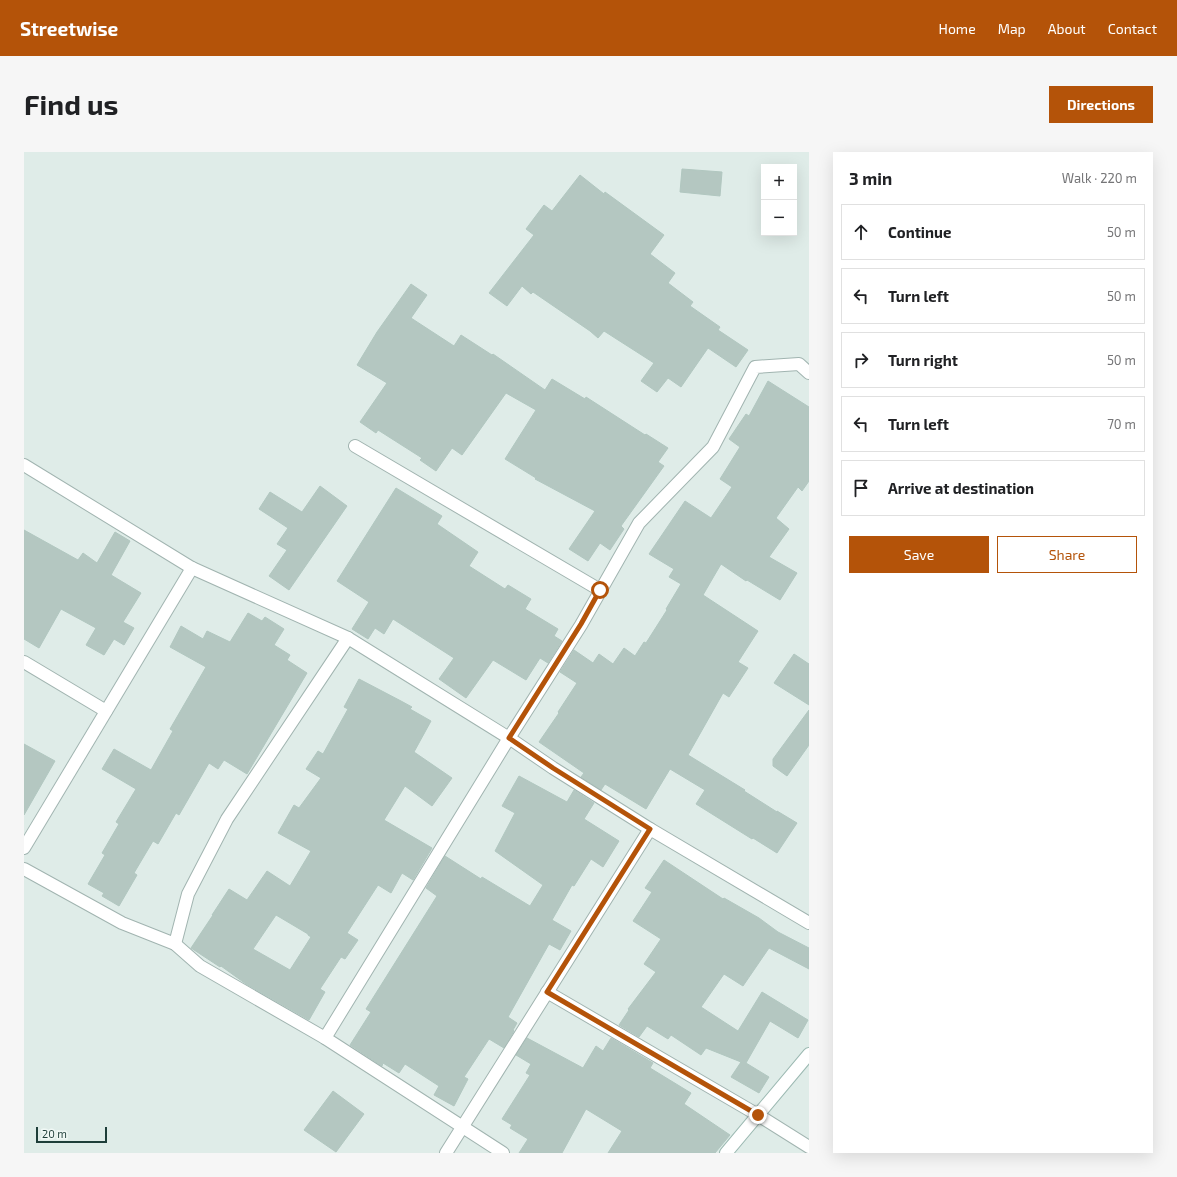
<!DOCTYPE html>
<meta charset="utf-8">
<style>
body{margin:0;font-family:"Exo 2",sans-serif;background:#f6f6f6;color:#202124}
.controls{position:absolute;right:12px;top:12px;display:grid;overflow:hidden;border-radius:0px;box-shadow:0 4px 16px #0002}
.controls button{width:36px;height:36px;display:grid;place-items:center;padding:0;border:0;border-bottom:1px solid #e0e0e0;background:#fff;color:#202124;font:20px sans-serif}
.scale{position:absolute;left:12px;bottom:10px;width:71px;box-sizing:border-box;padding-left:4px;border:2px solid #1e3e39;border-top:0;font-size:11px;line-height:14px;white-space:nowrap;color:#1e3e39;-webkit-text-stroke:3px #f0f8f5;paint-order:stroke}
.stop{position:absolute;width:12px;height:12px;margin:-9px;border:3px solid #b45309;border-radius:50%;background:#fff}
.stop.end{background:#b45309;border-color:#fff;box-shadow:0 1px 4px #0008}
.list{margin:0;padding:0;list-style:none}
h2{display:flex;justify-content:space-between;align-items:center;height:52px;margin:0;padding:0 16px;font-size:17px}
h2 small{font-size:13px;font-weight:400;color:#757577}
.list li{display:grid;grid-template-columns:26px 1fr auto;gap:12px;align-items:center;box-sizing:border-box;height:56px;margin:0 8px 8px;padding:0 8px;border:1px solid #e0e0e0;border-radius:0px}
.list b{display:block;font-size:15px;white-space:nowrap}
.list em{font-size:13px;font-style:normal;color:#757577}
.actions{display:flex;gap:8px;padding:12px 16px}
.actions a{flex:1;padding:9px 0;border:1px solid #b45309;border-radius:0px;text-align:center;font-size:14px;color:#b45309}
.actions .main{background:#b45309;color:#fff}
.icon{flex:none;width:22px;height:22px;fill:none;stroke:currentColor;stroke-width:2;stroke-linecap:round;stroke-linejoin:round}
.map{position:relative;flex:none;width:785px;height:1001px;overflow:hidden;border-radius:0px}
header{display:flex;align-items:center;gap:24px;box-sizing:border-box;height:56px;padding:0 20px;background:#b45309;color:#fff}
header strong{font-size:19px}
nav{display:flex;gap:22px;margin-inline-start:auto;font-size:14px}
.intro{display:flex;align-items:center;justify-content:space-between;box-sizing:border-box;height:96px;padding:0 24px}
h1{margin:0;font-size:28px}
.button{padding:10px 18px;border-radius:0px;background:#b45309;color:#fff;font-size:14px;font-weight:700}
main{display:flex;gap:24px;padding:0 24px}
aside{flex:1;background:#fff;border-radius:0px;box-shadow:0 4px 16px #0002}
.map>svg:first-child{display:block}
.building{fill:#b4c7c1;stroke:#b1c7c0;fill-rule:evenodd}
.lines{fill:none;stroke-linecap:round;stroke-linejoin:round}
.street-casing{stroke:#a1b4b0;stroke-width:14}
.secondary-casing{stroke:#9cb9b2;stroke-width:14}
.street{stroke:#fff;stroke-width:12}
.secondary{stroke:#fff;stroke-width:12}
.route{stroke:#b45309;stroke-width:5}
</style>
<header>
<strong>Streetwise</strong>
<nav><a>Home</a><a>Map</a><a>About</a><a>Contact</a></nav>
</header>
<div class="intro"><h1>Find us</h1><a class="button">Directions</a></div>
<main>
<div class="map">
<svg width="785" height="1001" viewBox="0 0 785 1001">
<rect width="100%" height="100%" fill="#dfece8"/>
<g class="building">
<path d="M658 17 698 20 696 44 656 40Z"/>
<path d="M556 23 580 42 581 40 640 83 626 102 651 121 644 131 669 150 666 154 696 175 694 178 724 198 712 215 684 196 657 235 644 226 633 240 617 229 630 211 580 179 574 186 566 179 509 140 507 142 498 134 483 154 465 141 510 83 502 77 520 53 528 59Z"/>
<path d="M387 132 403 143 387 166 430 194 437 183 468 203 469 202 521 238 528 227 561 247 562 245 621 283 622 282 644 296 634 310 640 314 597 374 600 377 586 398 576 391 564 409 545 397 571 359 511 327 512 326 481 307 512 258 482 241 438 303 428 296 412 319 396 308 398 306 354 278 352 281 336 270 363 231 333 213 353 180Z"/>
<path d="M744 229 785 255V329L778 339 774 335 752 366 765 377 745 405 773 421 756 448 723 428 722 429 697 412 679 443 734 479 714 510 724 516 705 545 699 541 664 603 721 638 720 639 753 660V659L773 671 753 701 729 686 728 687 672 652 681 638 646 617 622 657 581 632 577 638 557 625 560 621 515 590 535 561 534 560 553 531 536 520 550 498 569 511 575 502 589 512 600 496 611 504 620 490 622 491 643 458 642 457 657 432 645 425 650 417 625 402 661 349 687 366 708 335 696 327 716 295 705 287 722 262 725 264Z"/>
<path d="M296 334 323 354 265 438 245 424 263 398 253 392 264 376 235 357 246 340 278 360Z"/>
<path d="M372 336 418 364 413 372 454 400 445 414 481 437 484 433 507 447 501 457 534 477 530 484 538 489 524 511 516 506 502 528 469 508 442 546 415 527 430 506 369 467 360 482 351 476 344 487 328 477 345 450 313 429Z"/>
<path d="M0 378 54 408 59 401 73 411 91 380 106 389 87 423 117 441 99 470 110 476 100 493 90 487 80 503 62 493 72 476 37 457 15 496 0 487Z"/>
<path d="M224 461 238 469 241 465 260 477 250 493 266 503 263 508 283 521 223 622 200 608 194 617 185 611 155 663 152 661 134 692 129 689 110 721 113 723 95 754 78 744 80 741 64 732 81 703 78 701 95 672 92 670 112 637 78 617 90 597 127 618 149 579 146 577 182 515 146 495 157 474 179 487 183 479 206 490Z"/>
<path d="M770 502 785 512V553L750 531Z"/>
<path d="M335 527 377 549 388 555 386 557 407 569 390 600 428 626 408 654 381 634 360 668 408 696 389 728 378 721 367 741 354 733 323 781 334 788 321 807 317 805 296 837 301 840 285 868 222 832 197 814 196 815 167 796 189 763H188L205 737 223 748 243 719 266 734 287 699 254 681 270 653 275 656 297 626 282 617 294 599 299 602 324 557 320 555ZM252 763 284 782V783L287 785 266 818 229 797Z"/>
<path d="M785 558V593L763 624 749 614V607Z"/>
<path d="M0 592 31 609 0 663Z"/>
<path d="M495 624 543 650 550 638 570 651 560 667 595 689 579 715 567 707 550 734 548 733 528 768 547 779 536 798 525 792 484 865 493 871 489 878 490 879 480 896 465 887 440 925 444 927 430 954 410 943 415 934 381 912 375 921 359 911 358 914 326 893 347 860 342 857 413 744 402 736 421 704 457 727 458 725 506 754 519 733 471 699 491 661 478 654Z"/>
<path d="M640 708 699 747 700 746 735 766 754 780 785 796V817L745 796 719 834 700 822 677 855 714 879 738 840 784 868 774 886 746 869 722 911 745 925 735 941 707 925 717 910 682 896 677 903 647 883 644 887 623 874 615 885 595 873 605 858 604 857 632 820 620 812 637 787 609 769 628 740 621 736Z"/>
<path d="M503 886 559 916 572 894 579 899 587 886 629 911 626 916 667 941 660 952 706 983 691 1001H584L598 979 562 957 538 1001H495L504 987 486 976 488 973 478 967 506 923 502 921 507 912 492 903Z"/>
<path d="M309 939 340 962 312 1000 280 978Z"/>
</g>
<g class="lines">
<defs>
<g id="street">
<path d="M331 294 576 438"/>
<path d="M0 313 168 416 324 486"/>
<path d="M0 510 82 559"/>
<path d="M0 696 168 416"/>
<path d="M0 717 98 771 151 792 176 814 301 886 479 1001"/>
<path d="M151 792 164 742 203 667 324 486 485 586 529 616 626 677 785 771"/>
<path d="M523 840 734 963 785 995"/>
<path d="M301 886 485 586 557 473 615 371 689 295 731 215 775 212 785 221"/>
<path d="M422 1001 626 677"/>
</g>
<path id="secondary" d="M702 1001 785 902"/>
</defs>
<use href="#street" class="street-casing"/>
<use href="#secondary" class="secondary-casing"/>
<use href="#street" class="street"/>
<use href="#secondary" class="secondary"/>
</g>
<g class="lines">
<path class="route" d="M576 438 557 472 485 586 529 616 626 677 523 840 734 963"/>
</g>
</svg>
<div class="controls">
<button>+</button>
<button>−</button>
</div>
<div class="scale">20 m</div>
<div class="stop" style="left:576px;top:438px"></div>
<div class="stop end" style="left:734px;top:963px"></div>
</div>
<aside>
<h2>3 min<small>Walk · 220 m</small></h2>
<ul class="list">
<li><svg class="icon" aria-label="ahead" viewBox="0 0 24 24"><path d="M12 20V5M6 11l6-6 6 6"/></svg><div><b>Continue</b></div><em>50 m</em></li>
<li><svg class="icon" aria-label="left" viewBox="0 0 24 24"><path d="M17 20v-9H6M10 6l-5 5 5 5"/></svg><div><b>Turn left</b></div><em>50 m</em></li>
<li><svg class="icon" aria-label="right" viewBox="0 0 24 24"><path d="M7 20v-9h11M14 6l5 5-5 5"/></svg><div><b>Turn right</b></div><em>50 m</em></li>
<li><svg class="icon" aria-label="left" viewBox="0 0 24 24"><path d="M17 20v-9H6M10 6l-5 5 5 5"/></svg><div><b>Turn left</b></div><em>70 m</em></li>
<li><svg class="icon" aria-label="arrive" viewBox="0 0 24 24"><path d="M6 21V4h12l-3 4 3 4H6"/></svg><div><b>Arrive at destination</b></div></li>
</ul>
<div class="actions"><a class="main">Save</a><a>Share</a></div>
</aside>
</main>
